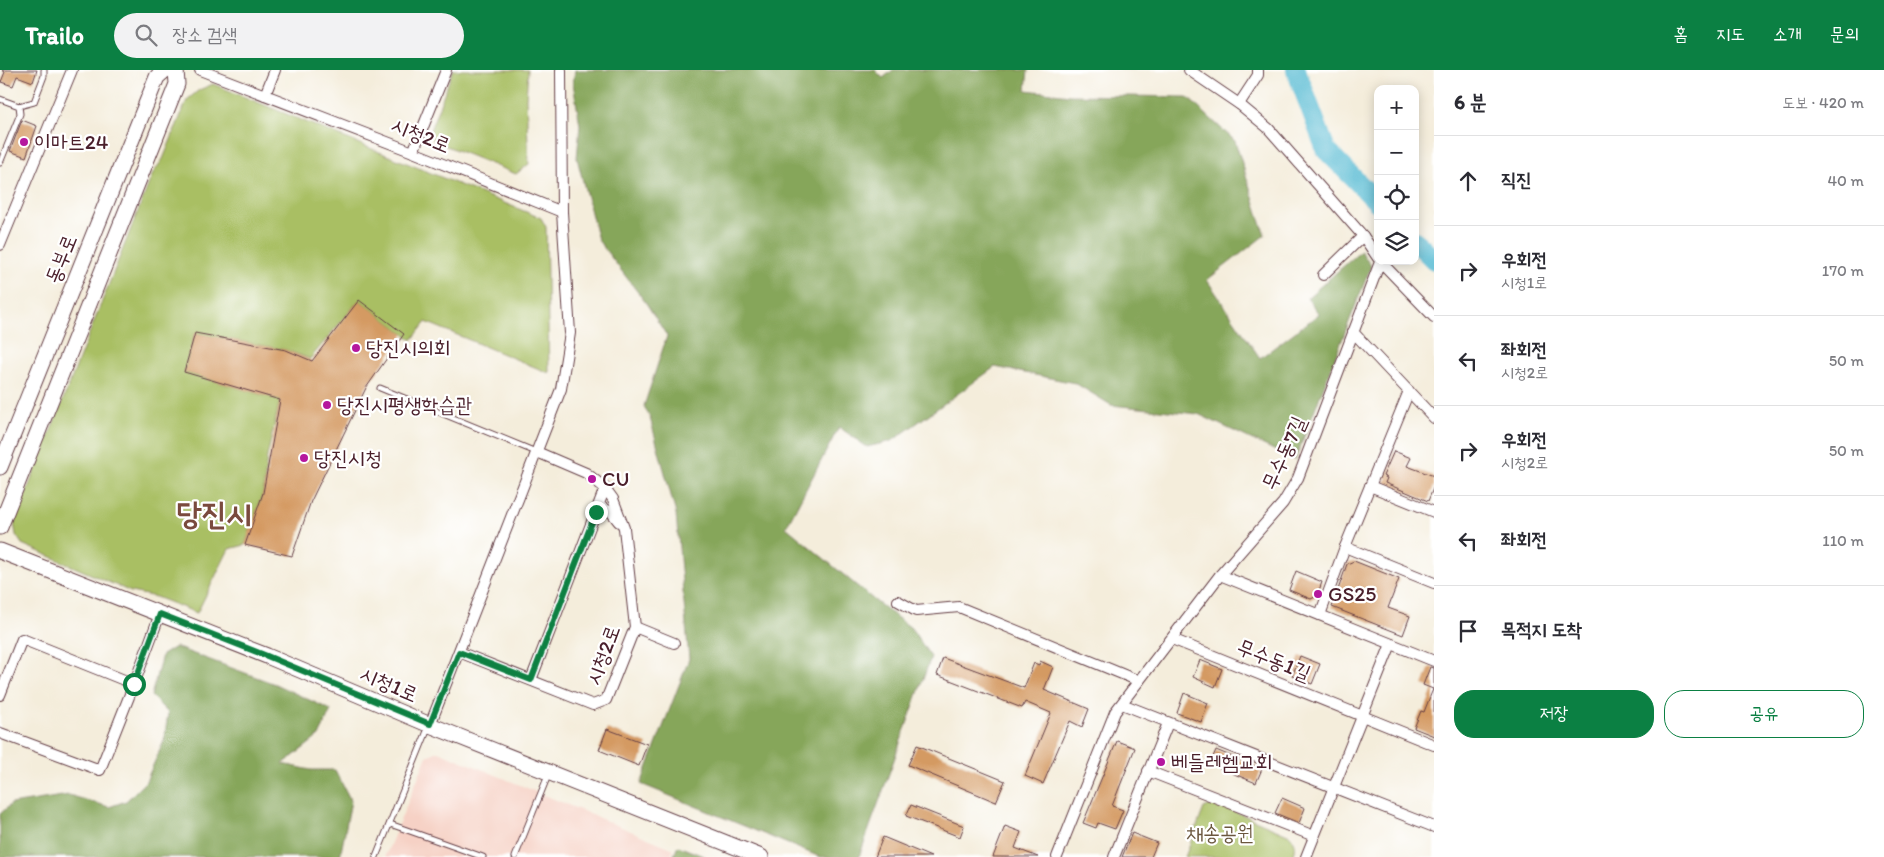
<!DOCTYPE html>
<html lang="ko">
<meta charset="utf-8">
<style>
body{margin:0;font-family:Itim,"Poor Story",sans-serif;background:#f2f2f3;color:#2b2b33}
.controls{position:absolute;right:15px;top:15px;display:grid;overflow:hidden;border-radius:10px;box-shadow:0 2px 12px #0003}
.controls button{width:45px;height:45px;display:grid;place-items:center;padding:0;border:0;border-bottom:1px solid #e1e1e2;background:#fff;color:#2b2b33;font:25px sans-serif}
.stop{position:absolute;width:15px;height:15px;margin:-11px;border:4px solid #0b8043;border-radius:50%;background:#fff}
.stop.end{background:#0b8043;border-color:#fff;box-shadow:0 1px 5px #0008}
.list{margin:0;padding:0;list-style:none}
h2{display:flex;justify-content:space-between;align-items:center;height:65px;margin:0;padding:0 20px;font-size:21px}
h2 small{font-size:16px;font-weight:400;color:#7c7c81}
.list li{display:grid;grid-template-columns:32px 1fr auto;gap:15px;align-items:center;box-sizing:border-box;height:90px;padding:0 20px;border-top:1px solid #e1e1e2}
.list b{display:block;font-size:19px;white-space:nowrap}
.list p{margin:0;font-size:16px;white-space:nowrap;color:#7c7c81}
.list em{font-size:16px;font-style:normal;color:#7c7c81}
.actions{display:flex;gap:10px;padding:15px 20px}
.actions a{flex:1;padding:11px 0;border:1px solid #0b8043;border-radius:20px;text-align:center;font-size:18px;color:#0b8043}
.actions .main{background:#0b8043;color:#fff}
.icon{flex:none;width:28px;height:28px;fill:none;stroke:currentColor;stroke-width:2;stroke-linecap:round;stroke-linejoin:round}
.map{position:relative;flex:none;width:1434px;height:787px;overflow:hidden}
header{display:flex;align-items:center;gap:30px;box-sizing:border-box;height:70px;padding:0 25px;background:#0b8043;color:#fff}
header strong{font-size:24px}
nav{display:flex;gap:28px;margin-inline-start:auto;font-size:18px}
.search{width:350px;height:45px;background:#f2f2f3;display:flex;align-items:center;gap:12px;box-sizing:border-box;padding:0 18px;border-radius:28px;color:#7c7c81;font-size:19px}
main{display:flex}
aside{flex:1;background:#fff}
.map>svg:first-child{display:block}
.built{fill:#f6d1c5}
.green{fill:#a9bf64;stroke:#7a6f48}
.forest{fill:#86a65a;stroke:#686242}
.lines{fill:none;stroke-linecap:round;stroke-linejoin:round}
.river{stroke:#54bad2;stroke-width:20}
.building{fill:#d49a62}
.lane-casing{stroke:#643e45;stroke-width:7}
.street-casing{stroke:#643e45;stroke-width:12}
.secondary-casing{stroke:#643e45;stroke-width:17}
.lane{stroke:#fff;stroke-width:5}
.street{stroke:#fff;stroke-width:10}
.secondary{stroke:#fff;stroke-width:15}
.route{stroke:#0b8043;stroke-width:6}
.poi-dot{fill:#b5179e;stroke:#fff;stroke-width:2}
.labels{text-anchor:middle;stroke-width:4.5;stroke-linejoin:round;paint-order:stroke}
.street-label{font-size:21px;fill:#4a1f2b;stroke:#fff}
.poi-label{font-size:21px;fill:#4a1f2b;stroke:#fff;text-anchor:start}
.park-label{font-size:21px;fill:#6b573f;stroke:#fff}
.town-label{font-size:31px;font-weight:bold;fill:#7a4a3e;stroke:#fff}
</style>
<header>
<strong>Trailo</strong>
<div class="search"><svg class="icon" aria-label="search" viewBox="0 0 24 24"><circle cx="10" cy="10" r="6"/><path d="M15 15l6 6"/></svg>장소 검색</div>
<nav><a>홈</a><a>지도</a><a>소개</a><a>문의</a></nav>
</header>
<main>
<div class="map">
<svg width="1434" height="787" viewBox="0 0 1434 787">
<rect width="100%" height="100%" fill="#fff"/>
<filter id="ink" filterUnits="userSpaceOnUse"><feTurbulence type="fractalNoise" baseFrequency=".02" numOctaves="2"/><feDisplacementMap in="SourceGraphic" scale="10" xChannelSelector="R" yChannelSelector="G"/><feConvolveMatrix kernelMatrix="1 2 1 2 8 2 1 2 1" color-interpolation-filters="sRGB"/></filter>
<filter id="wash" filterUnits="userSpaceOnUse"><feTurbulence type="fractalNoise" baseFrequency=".0096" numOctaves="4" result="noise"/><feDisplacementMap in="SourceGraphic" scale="20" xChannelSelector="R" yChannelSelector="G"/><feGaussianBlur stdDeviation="1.12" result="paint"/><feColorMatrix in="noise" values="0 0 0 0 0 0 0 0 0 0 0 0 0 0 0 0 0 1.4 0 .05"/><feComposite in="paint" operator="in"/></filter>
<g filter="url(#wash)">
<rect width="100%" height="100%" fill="#f4eddb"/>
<path class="built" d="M438 681 674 779 670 787H385L427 686Z"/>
<g class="green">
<path d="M453 0H528L526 29 529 94 516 104 434 71 429 63Z"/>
<path d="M213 14 541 148 546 157 549 303 426 252 412 270 359 230 310 289 286 280 195 263 184 302 280 330 267 387 263 423 245 475 229 479 197 543 156 527 131 522 22 474 16 465 14 453 153 103 163 89 187 30 199 20Z"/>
<path d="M1215 733 1290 765C1296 772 1297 778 1293 787H1185L1204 738Z"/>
</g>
<g class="forest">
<path d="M575 0H875L883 8 893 0H1028L1026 20 1070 25 1187 27 1235 71 1265 165 1207 210 1260 288 1319 244 1307 228 1361 181 1371 196 1295 390 1198 344 1111 335 1075 313 995 297 892 371 867 377 839 357 786 457 874 530 911 558 931 587 859 787H820L641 714 689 589 676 444 650 348 644 336 667 266 646 233 598 170 577 88 580 55 573 13Z"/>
<path d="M175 577 275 614 331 640 319 666 283 694 311 700H335L351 731 340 787H0V744L11 734 69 725 109 737 126 731 146 711 164 671 168 643 151 626 162 585Z"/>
<path d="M678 776 706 787H673Z"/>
</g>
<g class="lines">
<g class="river">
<path d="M1296 0 1326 80 1378 133"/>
<path d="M1415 171 1434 190"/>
</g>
</g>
<g id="blocks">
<g class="building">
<path d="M2 0H37L33 12 17 6 13 16 1 12 5 2Z"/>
<path d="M22 50 37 56 26 87 10 81Z"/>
<path d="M359 230 404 264 366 318 311 431 292 486 245 475 263 423 280 330 184 302 195 263 286 280 312 291Z"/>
<path d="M1394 381 1411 388 1407 396 1434 406V416L1428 431 1385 413 1387 408 1383 406Z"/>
<path d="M1354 491 1399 509 1388 538 1410 546 1403 565 1332 537 1347 494Z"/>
<path d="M1296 501 1322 512 1317 526 1311 529 1289 520Z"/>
<path d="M1300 586 1320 594 1312 614 1292 606Z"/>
<path d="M943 588 1024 618 1034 593 1039 595 1040 591 1053 597 1044 620 1089 639 1082 657 1070 651 1043 714 1025 706 1051 643 1025 632 1022 638 937 605Z"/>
<path d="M1200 590 1222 599 1215 617 1193 607Z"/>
<path d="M1430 597 1434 598V666L1414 658 1421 641 1424 642 1433 619 1423 615Z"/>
<path d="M1184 623 1208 633 1201 652 1177 643Z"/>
<path d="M607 659 647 674 639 696 599 680Z"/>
<path d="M1117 671 1135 678 1112 736 1123 740 1115 759 1098 753 1096 758 1083 753Z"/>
<path d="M917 675 1005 711 996 732 908 695Z"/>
<path d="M1216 680 1262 699 1256 713 1210 694Z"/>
<path d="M1282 728 1305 738 1299 753 1275 743Z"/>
<path d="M911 735 964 756 960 767 906 746Z"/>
<path d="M1005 756 1021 762 1015 778 1038 787H993Z"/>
<path d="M1132 763 1157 773 1151 787H1122Z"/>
<path d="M883 767 931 787H875Z"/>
</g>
</g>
</g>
<g filter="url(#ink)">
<use href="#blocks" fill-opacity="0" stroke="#643e45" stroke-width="1"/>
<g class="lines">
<defs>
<g id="lane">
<path d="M0 29 19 36 20 44 0 93"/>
<path d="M19 36 34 32 44 6V0"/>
<path d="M380 318 536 382"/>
<path d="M390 754 483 787"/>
<path d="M376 787 429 656"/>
<path d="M515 787 549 703"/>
</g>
<g id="street">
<path d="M200 0 413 82 562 142"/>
<path d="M1189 0 1239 34 1268 58 1363 166 1378 188"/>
<path d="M265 25 275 0"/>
<path d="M1239 34 1258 5V0"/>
<path d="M413 82 446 0"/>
<path d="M0 175 72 0"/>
<path d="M1380 191 1434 247"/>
<path d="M1323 205 1363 166"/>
<path d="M1353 262 1434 348"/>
<path d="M1370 416 1434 442"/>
<path d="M596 442 601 437 611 442 619 452"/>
<path d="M1345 477 1434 513"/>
<path d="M1220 505 1434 591"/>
<path d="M898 531 916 541 959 537 1139 611"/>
<path d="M1320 545 1345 477 1409 321"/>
<path d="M635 557 674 573"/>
<path d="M1172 569 1434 675"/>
<path d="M459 582 593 635 606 630 635 557 624 458 613 429 605 418 586 403 537 382"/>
<path d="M531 610 605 418"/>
<path d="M0 625 22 569 134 614 160 544"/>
<path d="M1122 634 1434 757"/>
<path d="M430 655 561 319 570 263 562 142 561 0"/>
<path d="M0 663 100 700 134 614"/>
<path d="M1148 701 1314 766"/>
<path d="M1057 787 1115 642 1220 505 1283 433 1298 408 1380 192"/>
<path d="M1114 787 1168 653"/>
<path d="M1306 787 1391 574"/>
</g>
<g id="secondary">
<path d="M0 397 157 7 165 0"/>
<path d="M0 457 177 14 176 0"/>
<path d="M0 481 267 586 430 655 761 787"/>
</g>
</defs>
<use href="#lane" class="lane-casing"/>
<use href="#street" class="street-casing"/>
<use href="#secondary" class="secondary-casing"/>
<use href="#lane" class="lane"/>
<use href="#street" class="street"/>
<use href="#secondary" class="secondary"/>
</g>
</g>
<g class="lines" filter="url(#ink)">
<path class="route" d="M134 614 160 544 267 586 430 654 459 582 531 610 596 442"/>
</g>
<g class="poi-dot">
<circle cx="24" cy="72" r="5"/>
<circle cx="356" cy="278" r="5"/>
<circle cx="327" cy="335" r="5"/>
<circle cx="304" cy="388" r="5"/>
<circle cx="592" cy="409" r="5"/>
<circle cx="1318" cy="524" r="5"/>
<circle cx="1161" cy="692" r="5"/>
</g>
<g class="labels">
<g class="street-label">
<text transform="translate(421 65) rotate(22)" y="7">시청2로</text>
<text transform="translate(61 189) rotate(-68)" y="7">동부로</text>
<text transform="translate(1284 383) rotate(-66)" y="7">무수동7길</text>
<text transform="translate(603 585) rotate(-70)" y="7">시청2로</text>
<text transform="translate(1274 590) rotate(22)" y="7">무수동1길</text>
<text transform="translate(389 614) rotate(23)" y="7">시청1로</text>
</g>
<g class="poi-label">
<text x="34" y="79">이마트24</text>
<text x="366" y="285">당진시의회</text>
<text x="337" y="342">당진시평생학습관</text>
<text x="314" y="395">당진시청</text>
<text x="602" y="416">CU</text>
<text x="1328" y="531">GS25</text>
<text x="1171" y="699">베들레헴교회</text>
</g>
<g class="park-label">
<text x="1220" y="770">채송공원</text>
</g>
<g class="town-label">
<text x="214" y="454">당진시</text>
</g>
</g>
</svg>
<div class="controls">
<button>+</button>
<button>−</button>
<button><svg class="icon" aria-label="locate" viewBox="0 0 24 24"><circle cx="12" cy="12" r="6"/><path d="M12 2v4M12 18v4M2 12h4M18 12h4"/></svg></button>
<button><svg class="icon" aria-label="layers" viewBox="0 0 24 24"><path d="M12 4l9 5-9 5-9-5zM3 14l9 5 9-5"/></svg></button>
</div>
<div class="stop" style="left:134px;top:614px"></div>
<div class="stop end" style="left:596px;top:442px"></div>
</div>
<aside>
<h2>6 분<small>도보 · 420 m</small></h2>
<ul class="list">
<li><svg class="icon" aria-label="ahead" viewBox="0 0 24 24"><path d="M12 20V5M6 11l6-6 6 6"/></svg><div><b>직진</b></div><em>40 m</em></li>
<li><svg class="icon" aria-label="right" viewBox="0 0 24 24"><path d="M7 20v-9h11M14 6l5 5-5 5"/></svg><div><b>우회전</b><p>시청1로</p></div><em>170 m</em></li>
<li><svg class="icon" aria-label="left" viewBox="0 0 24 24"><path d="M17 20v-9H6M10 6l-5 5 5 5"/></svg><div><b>좌회전</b><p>시청2로</p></div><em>50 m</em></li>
<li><svg class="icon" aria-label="right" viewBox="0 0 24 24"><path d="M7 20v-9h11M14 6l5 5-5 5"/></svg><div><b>우회전</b><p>시청2로</p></div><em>50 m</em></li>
<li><svg class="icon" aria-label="left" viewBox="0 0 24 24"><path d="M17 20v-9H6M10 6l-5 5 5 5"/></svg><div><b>좌회전</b></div><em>110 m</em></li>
<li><svg class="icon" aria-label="arrive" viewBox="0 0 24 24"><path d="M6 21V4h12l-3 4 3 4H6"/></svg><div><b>목적지 도착</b></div></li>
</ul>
<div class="actions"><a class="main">저장</a><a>공유</a></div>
</aside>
</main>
